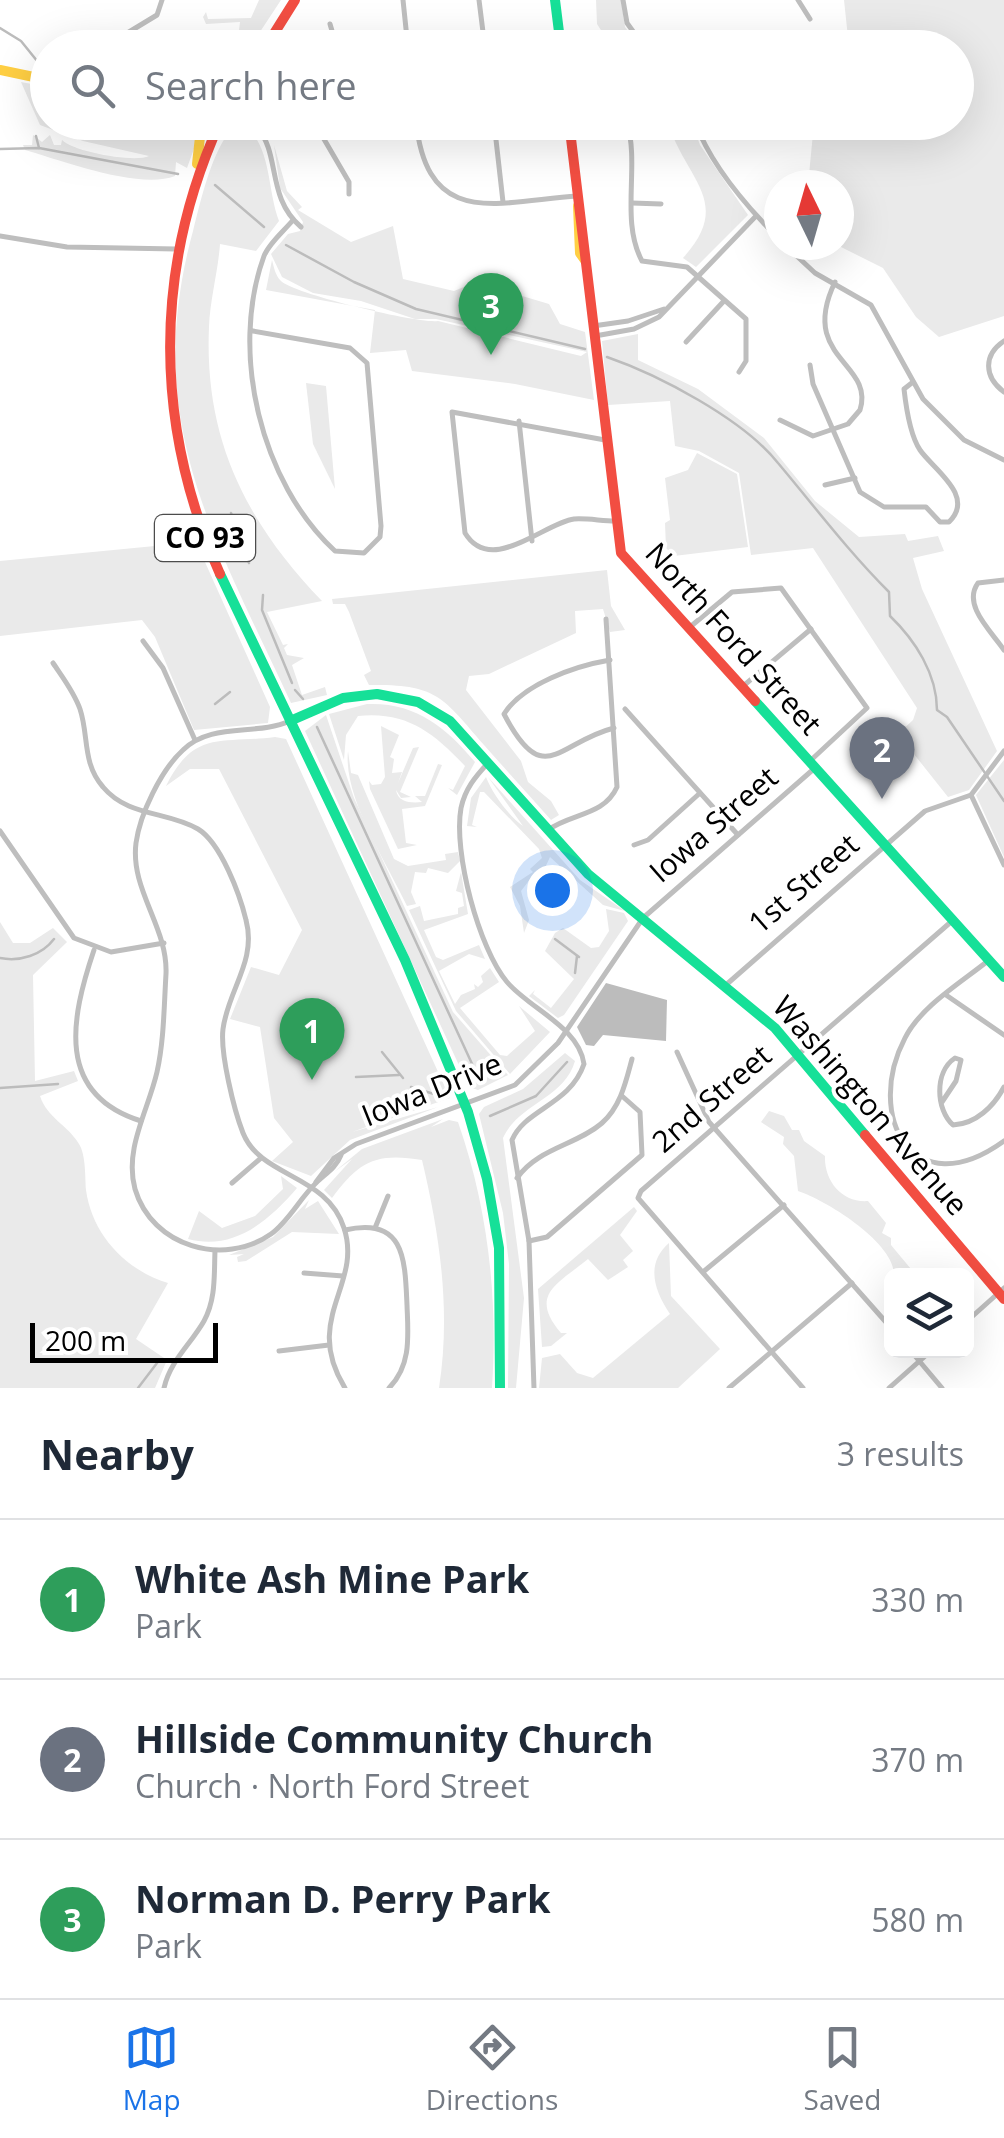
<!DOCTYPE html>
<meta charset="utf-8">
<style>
body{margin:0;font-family:"Open Sans",sans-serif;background:#f6f6f7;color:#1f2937}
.controls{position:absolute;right:30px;bottom:30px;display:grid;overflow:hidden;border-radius:15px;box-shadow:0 10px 40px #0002}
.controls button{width:90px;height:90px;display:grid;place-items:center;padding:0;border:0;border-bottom:2px solid #e0e1e3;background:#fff;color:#1f2937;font:50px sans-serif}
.compass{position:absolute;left:764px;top:170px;width:90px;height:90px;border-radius:50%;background:#fff;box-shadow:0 10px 40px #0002;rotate:355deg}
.scale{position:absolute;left:30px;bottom:25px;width:188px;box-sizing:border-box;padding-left:10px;border:5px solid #000;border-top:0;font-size:28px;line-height:35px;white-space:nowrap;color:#000;-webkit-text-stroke:8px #fff;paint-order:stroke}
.you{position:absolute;left:552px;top:890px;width:35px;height:35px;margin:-25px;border:8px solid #fff;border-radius:50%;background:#1a73e8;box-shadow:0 0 0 15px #1a73e833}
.badge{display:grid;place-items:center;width:65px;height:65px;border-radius:50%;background:#1a73e8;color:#fff;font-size:32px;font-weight:700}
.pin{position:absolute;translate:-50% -82px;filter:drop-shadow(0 2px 5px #0008)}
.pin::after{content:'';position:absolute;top:52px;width:35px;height:30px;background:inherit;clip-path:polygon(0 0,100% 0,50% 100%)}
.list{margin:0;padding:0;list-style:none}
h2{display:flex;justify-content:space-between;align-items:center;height:130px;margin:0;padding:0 40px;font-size:42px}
h2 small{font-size:32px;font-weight:400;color:#747a83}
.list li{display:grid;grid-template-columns:65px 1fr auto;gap:30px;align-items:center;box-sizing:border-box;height:160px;padding:0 40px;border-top:2px solid #e0e1e3}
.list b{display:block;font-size:38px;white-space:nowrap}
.list p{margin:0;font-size:32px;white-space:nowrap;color:#747a83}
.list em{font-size:32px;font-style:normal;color:#747a83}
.icon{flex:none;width:55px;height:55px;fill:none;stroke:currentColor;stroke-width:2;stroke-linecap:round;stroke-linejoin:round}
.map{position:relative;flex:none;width:1004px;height:1388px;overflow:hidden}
.search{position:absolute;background:#fff;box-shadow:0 10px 40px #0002;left:30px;right:30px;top:30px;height:110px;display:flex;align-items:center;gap:25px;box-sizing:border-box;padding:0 35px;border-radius:55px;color:#747a83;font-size:38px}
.sheet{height:610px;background:#fff}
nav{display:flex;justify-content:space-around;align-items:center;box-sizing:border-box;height:140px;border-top:2px solid #e0e1e3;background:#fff;font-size:28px;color:#747a83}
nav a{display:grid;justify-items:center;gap:5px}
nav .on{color:#1a73e8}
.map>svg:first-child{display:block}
.green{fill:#eaeaea}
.water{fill:#bcbcbc}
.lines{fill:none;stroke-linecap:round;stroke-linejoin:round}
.stream{stroke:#bcbcbc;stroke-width:2.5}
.street{stroke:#bebebe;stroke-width:5}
.fast{stroke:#16e098;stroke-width:10}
.slow{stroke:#ffcf43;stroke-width:10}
.jam{stroke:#f24e42;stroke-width:10}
.labels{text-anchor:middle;stroke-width:8;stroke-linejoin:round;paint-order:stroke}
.shield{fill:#fff;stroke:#4c4c4c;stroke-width:2.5}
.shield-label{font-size:28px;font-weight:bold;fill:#000}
.street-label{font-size:30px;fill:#000;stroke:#fff}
</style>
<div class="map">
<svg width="1004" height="1388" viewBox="0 0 1004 1388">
<rect width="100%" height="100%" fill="#fff"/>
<g class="green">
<path d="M259 0H281L250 47H237L240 22 206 24 203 17 206 12 208 19 251 18Z"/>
<path d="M596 0H621L625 27 640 47H612L597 24Z"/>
<path d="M844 0H1004V316L939 337 916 317 883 268 837 245 839 185H808L814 123 956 122V48L849 47Z"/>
<path d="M21 82 47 87 48 122 190 123 196 143 187 168 176 162 175 176C140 190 63 161 25 150L23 145H32L33 135 42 142 50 135 54 145H61L62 140C74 152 135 163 149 156L83 141 40 125Z"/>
<path d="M668 123H692L700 145 748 215 696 267 683 258C734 202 686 180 668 123Z"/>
<path d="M234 125H245C272 149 267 189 279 221L256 251 220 244C218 272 210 299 209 327 204 439 246 522 322 601L267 612 283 645 288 644 284 648 287 655 304 658 292 665 302 695 325 687 327 695 291 703C214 536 141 421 193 231 202 196 211 153 234 125Z"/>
<path d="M274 145 287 191 302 207 298 210 351 242 393 226 403 279 454 291 476 282 549 304 560 324 585 332 594 400 515 384 412 371 406 350 370 353 375 310 266 290 272 260C274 267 275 275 281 281 294 294 419 324 438 321L581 356 587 352 436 319H415L361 301 313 293 282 277 271 254 288 234 300 231 303 222 280 188Z"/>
<path d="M638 334V360L698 389 764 438 815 501 859 537 905 534 908 541 938 536 944 551 913 558 922 589 997 751 969 790 948 797 898 734 913 720 917 708 813 548 751 555 739 473 699 451 675 446 670 401 608 405 602 341Z"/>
<path d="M306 383 326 386 335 489 313 444Z"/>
<path d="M697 453 737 474 748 547 674 556 666 548 665 523 670 520 665 478 688 470Z"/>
<path d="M196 542 270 707 268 723 194 730 155 637 142 620 0 636V561Z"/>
<path d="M607 570 611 606 625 630 610 632 603 609 575 611 576 633 489 674 469 676 466 690 521 761 528 782 551 801 559 815 551 820C529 795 506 770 484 745 442 696 436 684 369 685L364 675 371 671 349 612 345 604H333L332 599Z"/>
<path d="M367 704C415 702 446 727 475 762L457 795 448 788 453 790 465 766C433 732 406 711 358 716L346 735 344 760 329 714Z"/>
<path d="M326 715 354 798 453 1012 508 1075 478 1090 469 1087 305 731Z"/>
<path d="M381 726 399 735 390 757 394 759 392 773 402 772 398 783 413 748 419 747 400 792 411 797 401 798 396 790C398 803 412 803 422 802L415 796H425L438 764 442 765 425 806 402 809 406 843 417 845 398 849 370 789 369 781 372 785 381 784 385 777Z"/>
<path d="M275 737 286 739 450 1098 352 1132 438 1107 350 1140 311 1176 272 1161 293 1142 274 1118 260 1027 230 1019 251 967 279 975 302 930 219 769H190L166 786C194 729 222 744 275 737Z"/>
<path d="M348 751 351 773 358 775 394 859 408 866 446 860 445 854 458 852 460 861 448 873 428 868 426 873 415 872 411 892 416 904 407 906C386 861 343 797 348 751Z"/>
<path d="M1004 760V857L976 795Z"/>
<path d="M486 777C493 795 510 817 523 826L488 777 580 880 625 911 603 905 550 857 543 872 537 870 521 891 529 920 524 933 520 906 510 887 533 872 530 869 542 858 539 849 484 792H480L472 825 477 827 467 826 471 798Z"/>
<path d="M461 872 468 914 424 930 436 957 443 960 479 945 485 959 469 954 439 971 455 1004 461 995 475 989 474 984 478 987 483 982 481 976 490 968 499 982 460 1008 500 1055 507 1056 535 1031 519 1006 550 1032 510 1074 456 1011 409 910 420 906 424 921 458 914V908L464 906 462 893 456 891Z"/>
<path d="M606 909 624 913 628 921 564 1015 558 1018 529 996 535 990 533 994 551 1008 574 979 545 951 555 933 563 928 591 948 599 947 609 931Z"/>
<path d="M0 922 13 943H30L53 928 67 942 33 975 35 1081 74 1071 78 1081 40 1096C47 1118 68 1125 79 1144 86 1155 85 1177 86 1190 92 1234 125 1270 168 1283L136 1339 167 1360 155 1388H0Z"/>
<path d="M565 1053 575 1061C564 1099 518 1104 503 1138L524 1298 516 1388H508L509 1264 503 1213 479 1114 484 1107 523 1089Z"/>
<path d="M769 1111 784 1116 792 1130H799L804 1141 825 1156C824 1181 842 1203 868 1201L886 1223 882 1233 891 1238V1245L916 1275H894C895 1243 826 1200 798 1191L794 1156 783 1144 784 1137 761 1122Z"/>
<path d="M443 1119 431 1127 449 1120 458 1122C488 1208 498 1297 492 1388H439C451 1311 440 1236 422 1160 374 1152 358 1163 332 1198L324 1190 352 1159 334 1172 362 1149Z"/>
<path d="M281 1176 297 1188C268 1222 233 1251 188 1239L199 1211 222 1228 255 1216 283 1189Z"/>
<path d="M309 1200 305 1209 318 1201 339 1234 292 1232 246 1261 238 1262 237 1257 244 1254 229 1255 273 1237Z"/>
<path d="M634 1207 637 1211 620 1235 633 1251 623 1260 628 1267 608 1280 588 1259C556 1285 529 1295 561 1333H567L551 1346 542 1347 538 1289Z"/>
<path d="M669 1243 671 1296 720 1349 678 1388H539L542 1358 560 1354 577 1373 593 1378 670 1314C653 1289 646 1263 669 1243Z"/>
</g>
<path class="water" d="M606 983 667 1000 666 1041 603 1035 594 1046 586 1045 577 1027Z"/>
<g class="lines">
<g class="stream">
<path d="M0 28 21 41 46 72"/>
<path d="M36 136 39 148"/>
<path d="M0 149 39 148 178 174"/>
<path d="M215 185 264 227"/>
<path d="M286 245 354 282 416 309 585 349"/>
<path d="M607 357C659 375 743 419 778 463 815 507 848 551 889 592L890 616C915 640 937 674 937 710L947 717 1004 801"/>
<path d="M231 513 249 563"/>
<path d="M263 595 262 610 292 683"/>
<path d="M295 690 303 699"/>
<path d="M215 704 230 692"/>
<path d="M317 727 479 1079"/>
<path d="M555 939 579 957"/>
<path d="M0 958C20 962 42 955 54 939"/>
<path d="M575 973 577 956"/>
<path d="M382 1052 403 1078"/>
<path d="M356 1077 399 1075"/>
<path d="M411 1087 434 1094"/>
<path d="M0 1088 58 1084"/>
<path d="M490 1116 536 1096 567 1062"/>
<path d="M138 1388 157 1363"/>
</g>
<g class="street">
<path d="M403 0 408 48"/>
<path d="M479 0 485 48"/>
<path d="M623 0 627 23 645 48"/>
<path d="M798 0 810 19"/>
<path d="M330 24 337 48"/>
<path d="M119 48 124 35 157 15 162 0"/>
<path d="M314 122 349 182V194"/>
<path d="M416 122C428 229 496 202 577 196"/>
<path d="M494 122 503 202"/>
<path d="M627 122C640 167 620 220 642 261L687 267 746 319V361L739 372"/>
<path d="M695 122C711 166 747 207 779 239"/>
<path d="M257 127C281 155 266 197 301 227"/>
<path d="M265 138 299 122"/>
<path d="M701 138 763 129"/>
<path d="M632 203 661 204"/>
<path d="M0 236 67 247 176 249"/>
<path d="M785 245 815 273 871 305 923 399 964 440 1004 460"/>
<path d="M593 326 628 321 664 309"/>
<path d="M253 331 350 348 367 363 381 526 380 537 364 553 335 551C261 483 229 352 264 256 269 243 284 231 293 220"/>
<path d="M595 336 634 329 659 317 756 216"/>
<path d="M1004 341C983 355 984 377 1004 392"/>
<path d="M686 342 723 302"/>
<path d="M810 365 813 384 860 492 884 507H926L940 522H949C976 496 933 469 920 450 910 435 906 407 904 389L913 382"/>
<path d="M780 420 813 436 848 424 860 410C875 362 798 359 835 282"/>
<path d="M519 421 532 541"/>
<path d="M605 440 452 412 465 533C491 576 544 523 574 519 587 518 602 521 615 521"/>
<path d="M825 485 855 478"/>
<path d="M1004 580 978 583C962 605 991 631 1004 650"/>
<path d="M690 627 732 592 781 588 867 708 810 761"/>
<path d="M143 641 163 668 195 740"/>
<path d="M610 660C575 666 523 684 504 714 544 791 558 742 614 728"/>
<path d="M53 663C63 678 74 692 80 709 89 736 82 763 103 787 128 817 167 811 198 829 221 843 240 895 246 920 257 961 228 990 223 1029 220 1053 234 1110 243 1133 261 1178 327 1174 344 1228 363 1285 302 1319 345 1388"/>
<path d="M742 687 811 629"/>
<path d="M625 709 738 835"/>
<path d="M290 721C256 736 211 722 183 750 161 770 140 814 136 843 130 890 168 927 166 974 164 1006 164 1041 157 1072 148 1111 124 1149 135 1189 152 1247 224 1267 271 1234 289 1221 300 1198 316 1183 325 1174 336 1168 341 1155"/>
<path d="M488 763C475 777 465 789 461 808 453 852 479 949 507 982 530 1009 579 1027 584 1064 570 1105 525 1109 512 1140L529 1241 534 1388"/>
<path d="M971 795 1004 865"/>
<path d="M548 830C571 813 604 816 617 787L606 619"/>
<path d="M0 831 74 938 111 952 164 943"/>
<path d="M634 845 648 840 700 793"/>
<path d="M94 950C71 1018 55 1094 141 1121"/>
<path d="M989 960C962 982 921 1006 905 1038 864 1116 913 1207 1004 1141"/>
<path d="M727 984 925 811 971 795 1004 751"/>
<path d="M946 995 1004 1035"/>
<path d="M677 1052 709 1122 892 1329"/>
<path d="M942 1102 956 1081 961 1060 955 1058C934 1072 936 1110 953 1125 976 1124 994 1106 1004 1087"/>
<path d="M517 1178C538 1148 577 1145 602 1123 621 1106 626 1081 632 1059"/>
<path d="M316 1182 334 1158 356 1144 515 1085 558 1043 643 918 816 767"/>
<path d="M232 1183 261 1158"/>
<path d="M375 1228 388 1196"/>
<path d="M345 1230C405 1216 405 1260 407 1305 408 1334 412 1365 389 1388"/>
<path d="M529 1241 547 1237 642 1155 640 1112 622 1096"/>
<path d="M703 1272 784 1205"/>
<path d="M304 1273 343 1276"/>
<path d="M966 1322 1004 1288"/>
<path d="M910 1350 942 1388"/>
<path d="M279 1351 329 1345"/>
<path d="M164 1388C170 1361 191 1344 204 1321 216 1299 214 1275 215 1251"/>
<path d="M729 1388 852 1283"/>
<path d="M803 1388 638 1198 641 1191 952 921"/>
<path d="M889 1388 932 1350"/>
</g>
<g class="fast">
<path d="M555 0 561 48"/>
<path d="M254 122 255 126"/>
<path d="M220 574 405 960 468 1112 487 1179 499 1248 500 1388"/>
<path d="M755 701 1004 977"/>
<path d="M290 721 343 698 377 694 418 702 450 721 588 874 775 1028 865 1135"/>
</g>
<g class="slow">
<path d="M0 70 48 80"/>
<path d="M195 122 200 137 197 164"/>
<path d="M578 206 580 253 585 260"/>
</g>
<g class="jam">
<path d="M265 48 295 0"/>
<path d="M569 122 621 553 755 701"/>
<path d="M220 574C154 425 153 270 220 122"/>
<path d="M865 1135 1004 1299"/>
</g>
</g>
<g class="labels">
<rect class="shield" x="155" y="515" width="100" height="46" rx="8"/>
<g class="shield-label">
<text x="205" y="548">CO 93</text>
</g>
<g class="street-label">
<text transform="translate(733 639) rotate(48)" y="10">North Ford Street</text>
<text transform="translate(714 825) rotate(-41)" y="10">Iowa Street</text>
<text transform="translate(804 884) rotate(-41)" y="10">1st Street</text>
<text transform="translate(432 1090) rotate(-22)" y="10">Iowa Drive</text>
<text transform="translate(712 1099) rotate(-41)" y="10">2nd Street</text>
<text transform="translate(870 1106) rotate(49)" y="10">Washington Avenue</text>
</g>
</g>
</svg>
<div class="controls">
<button><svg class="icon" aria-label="layers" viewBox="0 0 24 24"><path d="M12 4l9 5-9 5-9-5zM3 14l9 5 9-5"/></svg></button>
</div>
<svg class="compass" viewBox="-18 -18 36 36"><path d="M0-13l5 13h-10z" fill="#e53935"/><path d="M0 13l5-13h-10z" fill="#747a83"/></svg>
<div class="scale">200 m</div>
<div class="you"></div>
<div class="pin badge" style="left:312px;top:1080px;background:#2e9e5b">1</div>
<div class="pin badge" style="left:882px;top:799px;background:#6b7280">2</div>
<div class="pin badge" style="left:491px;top:355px;background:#2e9e5b">3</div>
<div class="search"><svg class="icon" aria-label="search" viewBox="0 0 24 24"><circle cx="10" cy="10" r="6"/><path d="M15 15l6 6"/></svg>Search here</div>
</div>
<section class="sheet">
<h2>Nearby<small>3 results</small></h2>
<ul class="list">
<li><span class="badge" style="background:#2e9e5b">1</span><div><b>White Ash Mine Park</b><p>Park</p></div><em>330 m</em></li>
<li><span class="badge" style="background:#6b7280">2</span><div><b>Hillside Community Church</b><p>Church · North Ford Street</p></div><em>370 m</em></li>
<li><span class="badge" style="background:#2e9e5b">3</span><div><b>Norman D. Perry Park</b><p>Park</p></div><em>580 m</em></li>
</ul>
</section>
<nav>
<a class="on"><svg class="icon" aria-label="map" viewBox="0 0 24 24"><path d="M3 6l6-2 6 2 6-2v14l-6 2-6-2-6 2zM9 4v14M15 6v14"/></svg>Map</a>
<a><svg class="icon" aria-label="directions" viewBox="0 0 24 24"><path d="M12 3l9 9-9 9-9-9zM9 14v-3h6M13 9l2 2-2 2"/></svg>Directions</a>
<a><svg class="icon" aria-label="saved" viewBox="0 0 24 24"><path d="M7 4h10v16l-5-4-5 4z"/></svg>Saved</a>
</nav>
